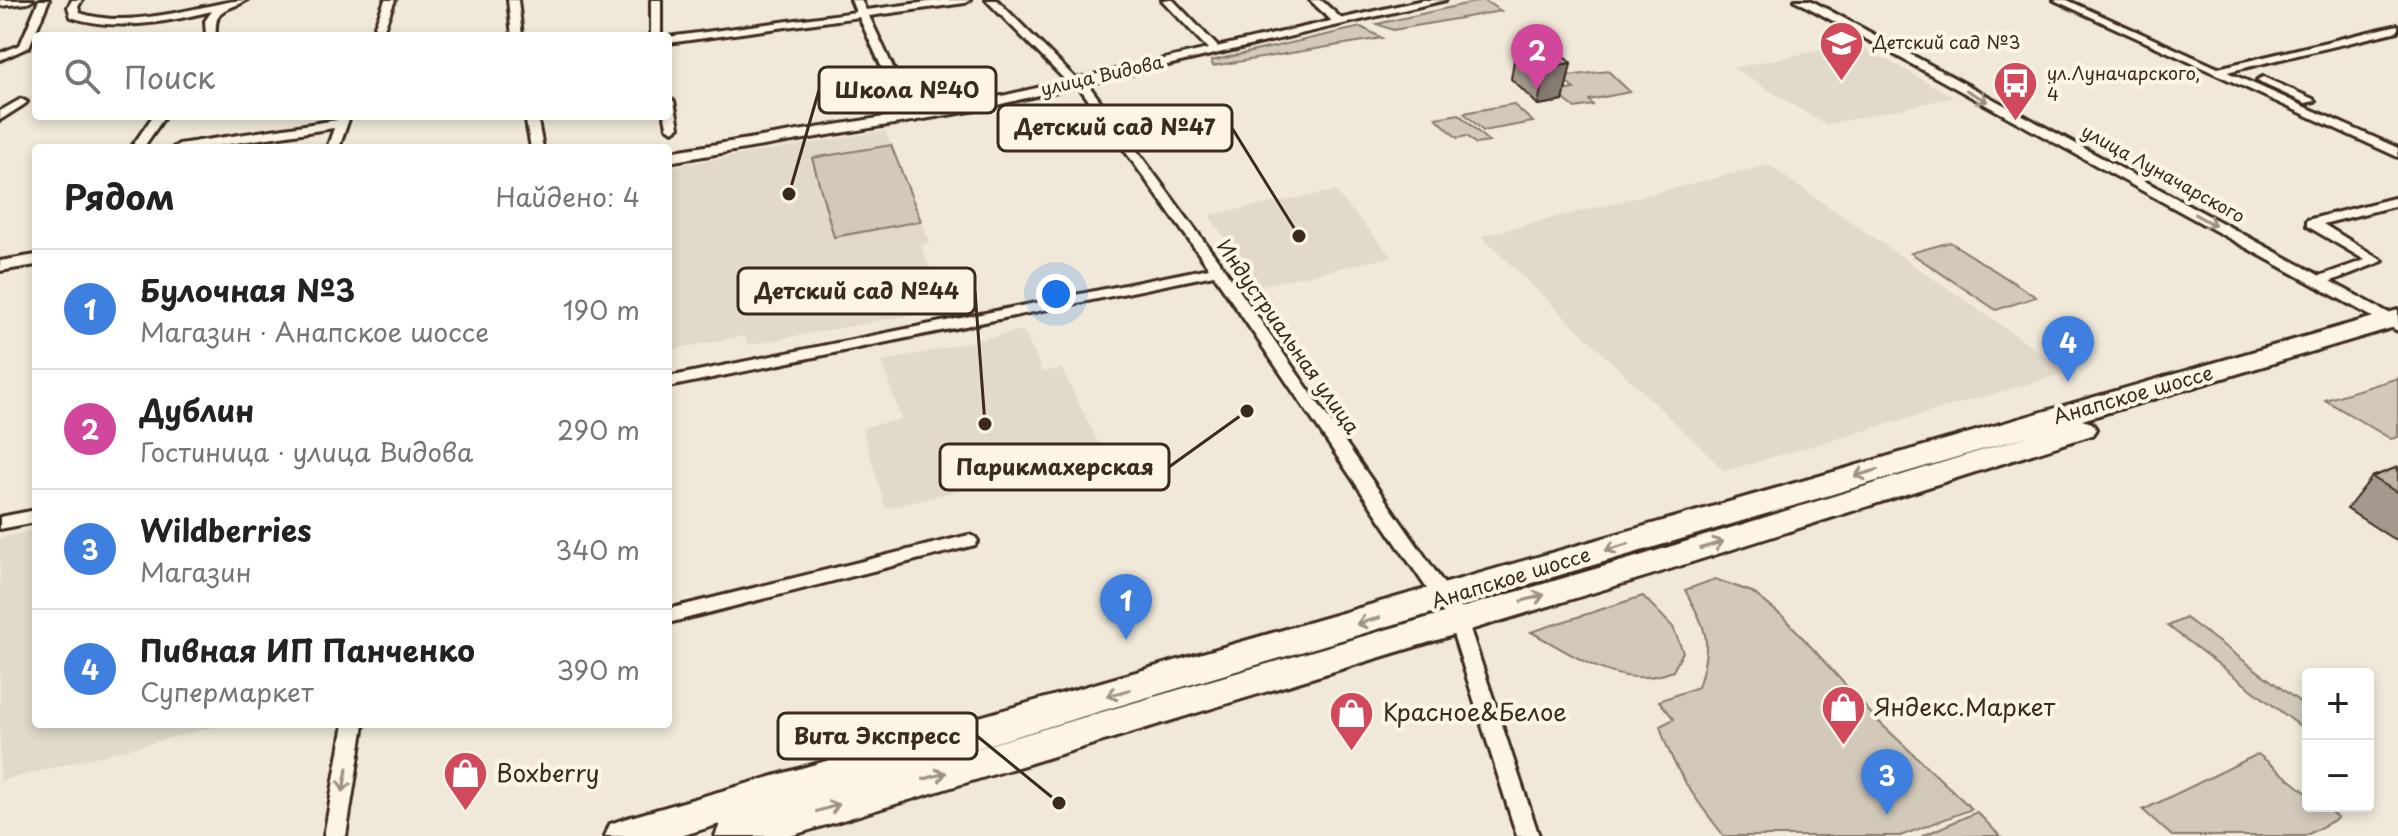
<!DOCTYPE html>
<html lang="ru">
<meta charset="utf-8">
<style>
body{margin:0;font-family:"Playpen Sans",sans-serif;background:#f6f6f6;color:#222}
.controls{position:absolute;right:24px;bottom:24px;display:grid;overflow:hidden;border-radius:8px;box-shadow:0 4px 12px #0003}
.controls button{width:72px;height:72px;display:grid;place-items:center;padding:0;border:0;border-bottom:2px solid #e0e0e0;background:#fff;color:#222;font:40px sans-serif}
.you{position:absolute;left:1056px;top:294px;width:28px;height:28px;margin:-20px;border:6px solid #fff;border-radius:50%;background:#1a73e8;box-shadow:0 0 0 12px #1a73e833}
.badge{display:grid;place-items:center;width:52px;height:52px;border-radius:50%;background:#1a73e8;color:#fff;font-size:26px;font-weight:700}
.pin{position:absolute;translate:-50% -66px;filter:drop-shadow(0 2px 4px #0008)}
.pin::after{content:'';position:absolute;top:42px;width:28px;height:24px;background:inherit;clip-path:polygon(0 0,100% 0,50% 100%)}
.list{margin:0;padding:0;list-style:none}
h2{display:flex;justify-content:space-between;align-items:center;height:104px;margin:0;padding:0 32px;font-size:34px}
h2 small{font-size:26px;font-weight:400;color:#767676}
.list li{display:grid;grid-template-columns:52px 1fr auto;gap:24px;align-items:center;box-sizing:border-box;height:120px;padding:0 32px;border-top:2px solid #e0e0e0}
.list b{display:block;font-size:30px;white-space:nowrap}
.list p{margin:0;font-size:26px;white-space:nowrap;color:#767676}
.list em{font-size:26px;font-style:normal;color:#767676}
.icon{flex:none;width:44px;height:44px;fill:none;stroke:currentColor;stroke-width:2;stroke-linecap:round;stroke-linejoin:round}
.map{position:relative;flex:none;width:2398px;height:836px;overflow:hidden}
.search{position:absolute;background:#fff;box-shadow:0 4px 12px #0003;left:32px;top:32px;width:640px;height:88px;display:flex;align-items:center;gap:20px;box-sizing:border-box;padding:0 28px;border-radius:8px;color:#767676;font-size:30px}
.panel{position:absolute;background:#fff;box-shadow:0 4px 12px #0003;left:32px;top:144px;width:640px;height:584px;border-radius:8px}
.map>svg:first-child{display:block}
.built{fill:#e1d9c9}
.green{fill:#d2c9ba;stroke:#867a6c;stroke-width:2}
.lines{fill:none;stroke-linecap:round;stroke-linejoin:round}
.minor-casing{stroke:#3b2a1e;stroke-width:6}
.tertiary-casing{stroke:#3b2a1e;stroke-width:6}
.trunk-casing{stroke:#3b2a1e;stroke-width:6}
.minor{fill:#fcf5e5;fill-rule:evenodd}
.tertiary{fill:#fcf5e5;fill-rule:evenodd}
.trunk{fill:#fcf5e5;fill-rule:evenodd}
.wall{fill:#a39a8d;stroke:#3b2a1e;stroke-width:2}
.shaded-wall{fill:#857d73;stroke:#3b2a1e;stroke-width:2}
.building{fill:#beb3a4;stroke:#3b2a1e;stroke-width:2}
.oneway{stroke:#9c9082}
.labels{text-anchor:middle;stroke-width:8;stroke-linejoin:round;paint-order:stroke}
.far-poi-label{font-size:18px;fill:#3b2a1e;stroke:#fcf5e5;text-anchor:start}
.far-street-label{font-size:18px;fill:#3b2a1e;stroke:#fcf5e5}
.street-label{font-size:20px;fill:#3b2a1e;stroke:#fcf5e5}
.near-poi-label{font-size:24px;fill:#3b2a1e;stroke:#fcf5e5;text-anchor:start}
.leader{fill:none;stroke:#3b2a1e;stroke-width:3}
.callout-dot{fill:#3b2a1e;stroke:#fcf5e5;stroke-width:3}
.callout{fill:#fcf5e5;stroke:#3b2a1e;stroke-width:3}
.callout-label{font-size:22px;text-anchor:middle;font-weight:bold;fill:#3b2a1e}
</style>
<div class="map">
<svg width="2398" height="836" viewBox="0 0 2398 836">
<rect width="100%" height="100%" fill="#f0e9d9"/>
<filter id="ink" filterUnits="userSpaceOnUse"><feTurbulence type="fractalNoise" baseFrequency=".0125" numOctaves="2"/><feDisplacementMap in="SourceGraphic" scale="16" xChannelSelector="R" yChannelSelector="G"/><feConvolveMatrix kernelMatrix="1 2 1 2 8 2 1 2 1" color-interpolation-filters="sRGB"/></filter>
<g filter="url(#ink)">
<g class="built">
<path d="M1856 43 1954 97 1826 125 1733 68Z"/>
<path d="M885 131 930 243 921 245 945 309 748 345 745 336 668 350V167Z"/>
<path d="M1768 165 2069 372 1725 471 1481 236Z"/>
<path d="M1335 191 1392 257 1257 286 1209 215Z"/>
<path d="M1023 330 1043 372 1061 368 1104 454 886 509 862 428 901 419 882 362Z"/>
<path d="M36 530V724H226L0 781V538Z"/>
</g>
<g class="green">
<path d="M1483 0 1501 11 1393 30 1377 24Z"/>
<path d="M1361 27 1382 38 1213 66 1211 61Z"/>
<path d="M1608 71 1630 92 1589 100 1593 105 1575 108 1555 92 1574 89 1560 77Z"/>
<path d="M1513 104 1533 122 1483 131 1464 113Z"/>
<path d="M1459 114 1489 142 1476 144 1467 136 1457 138 1436 118Z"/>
<path d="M891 145 921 221 834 237 812 158Z"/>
<path d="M1950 242 2036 297 1996 310 1911 253Z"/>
<path d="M2398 378V437L2391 439 2325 400Z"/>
<path d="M1715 579 1752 592 1786 619 1876 719 1972 809 1900 836H1724C1698 803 1671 767 1660 726L1674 719 1659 701 1698 687C1713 641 1707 631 1685 590Z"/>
<path d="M1643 596 1673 627 1683 652 1673 671C1622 692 1576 656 1531 632Z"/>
<path d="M2186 618 2308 708V727L2304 729 2168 626Z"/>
<path d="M2258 754 2308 794V806H2323L2338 818 2305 836H2172L2143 810Z"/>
<path d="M1977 812 2000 836H1922Z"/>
</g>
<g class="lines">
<defs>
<g id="minor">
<path d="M0 0H33L28 3 0 6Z"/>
<path d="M39 0H49L29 47 0 60V53L20 45Z"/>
<path d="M72 0H82L78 7 80 13C118 26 165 15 204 7 219 4 232 0 247 0 227 12 214 5 216 36H206L205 21 212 11C167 22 116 32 71 17L68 7Z"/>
<path d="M385 0H395L381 36H371Z"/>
<path d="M508 0H518L522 36H512Z"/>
<rect x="651" y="0" width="10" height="36"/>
<path d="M851 0H861L866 10 943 0H970L965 3 869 16 917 119 915 121 905 119 859 17 668 43V37L856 12Z"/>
<path d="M986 0H997L1076 79H1084L1223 267 1465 614 1539 836H1517L1449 621 1214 275 668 387V377L1209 268 1077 84H1069Z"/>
<path d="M1162 0H1173L1219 48V52H1211Z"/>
<path d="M1310 0H1321L1343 20V24H1335Z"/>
<path d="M2054 0H2067L2218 68 2398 25V31L2227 72 2398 148V157Z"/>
<path d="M2263 77 2313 99 2315 101 2305 103 2259 82 2257 80Z"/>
<path d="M668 98 674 101 679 127 673 131 667 127 665 116H668Z"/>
<path d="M21 99 27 102 25 104 0 120V111Z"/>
<path d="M153 116H165L143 148H131Z"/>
<path d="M338 116H350L339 148H327L334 128 203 148H173L179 144 337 120Z"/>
<path d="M525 116H537L543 148H531Z"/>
<path d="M2398 197V205L2323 224 2383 261 2324 284H2314L2312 281 2314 278 2365 260 2307 226V220Z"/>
<path d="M36 510V522L0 529V517Z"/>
<path d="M969 535 975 537 978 541 975 545 668 623V609Z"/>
<path d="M344 724H364L346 836H324Z"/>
</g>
<g id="tertiary">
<path d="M1423 0H1446L971 111 668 162V152L971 103Z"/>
<path d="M1795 0H1810L2398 318V331Z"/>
<path d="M36 255V265L0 271V261Z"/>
</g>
<path id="trunk" d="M2398 310V326L2082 420 2092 423 2096 429 2092 435 1648 576 790 836H715L720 824 681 836H605L610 824 624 819ZM2035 434 1633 558 940 759Z"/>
</defs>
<use href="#minor" class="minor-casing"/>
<use href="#tertiary" class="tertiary-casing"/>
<use href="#trunk" class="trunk-casing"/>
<use href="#minor" class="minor"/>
<use href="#tertiary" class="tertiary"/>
<use href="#trunk" class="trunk"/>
</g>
<g class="wall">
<path d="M1517 42 1571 63 1563 101 1538 105 1511 79Z"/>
<path d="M2398 467V542L2347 509 2372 477Z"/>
</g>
<path class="shaded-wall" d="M1571 63 1563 101 1538 105 1545 67Z"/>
<g class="building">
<path d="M1542 38 1571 63 1545 67 1517 42Z"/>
<path d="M2398 467V493L2372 477Z"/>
</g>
<defs><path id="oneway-shaft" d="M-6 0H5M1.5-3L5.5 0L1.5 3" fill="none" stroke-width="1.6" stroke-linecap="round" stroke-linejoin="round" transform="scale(2)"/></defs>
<g class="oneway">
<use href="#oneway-shaft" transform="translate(1977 96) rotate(29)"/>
<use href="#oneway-shaft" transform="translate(2205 220) rotate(29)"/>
<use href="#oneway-shaft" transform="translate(1866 473) rotate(164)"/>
<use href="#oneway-shaft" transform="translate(1712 545) rotate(-17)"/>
<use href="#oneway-shaft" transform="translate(1617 547) rotate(163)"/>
<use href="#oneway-shaft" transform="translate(1533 598) rotate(-16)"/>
<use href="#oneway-shaft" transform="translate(1368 621) rotate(164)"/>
<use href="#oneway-shaft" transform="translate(1118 693) rotate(164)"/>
<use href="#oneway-shaft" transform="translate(935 776) rotate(-16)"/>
<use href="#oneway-shaft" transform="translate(345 780) rotate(100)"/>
<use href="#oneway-shaft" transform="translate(828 808) rotate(-17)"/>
</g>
</g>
<defs>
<symbol id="school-pin" viewBox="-11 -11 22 30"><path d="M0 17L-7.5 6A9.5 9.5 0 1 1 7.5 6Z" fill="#d1495b" stroke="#fcf5e5"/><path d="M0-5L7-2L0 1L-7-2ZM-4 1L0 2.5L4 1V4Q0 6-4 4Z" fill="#fff"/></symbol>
<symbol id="bus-pin" viewBox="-11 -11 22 30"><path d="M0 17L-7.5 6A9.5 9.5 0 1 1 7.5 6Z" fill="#d1495b" stroke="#fcf5e5"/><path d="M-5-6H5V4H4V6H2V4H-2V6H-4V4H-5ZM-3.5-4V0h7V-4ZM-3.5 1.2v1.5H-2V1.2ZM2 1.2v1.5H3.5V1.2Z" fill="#fff"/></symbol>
<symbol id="shop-pin" viewBox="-11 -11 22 30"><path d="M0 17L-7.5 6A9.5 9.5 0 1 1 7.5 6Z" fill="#d1495b" stroke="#fcf5e5"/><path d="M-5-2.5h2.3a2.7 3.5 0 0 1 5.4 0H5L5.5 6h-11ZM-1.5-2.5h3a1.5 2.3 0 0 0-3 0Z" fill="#fff"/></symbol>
</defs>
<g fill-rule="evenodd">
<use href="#school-pin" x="1816" y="18" width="51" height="69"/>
<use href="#bus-pin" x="1990" y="58" width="51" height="69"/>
<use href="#shop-pin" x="1818" y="682" width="51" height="69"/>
<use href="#shop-pin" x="1326" y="688" width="51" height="69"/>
<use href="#shop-pin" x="440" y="748" width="51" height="69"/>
</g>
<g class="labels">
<g class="far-poi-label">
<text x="1873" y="49">Детский сад №3</text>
<text x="2047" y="80">ул.Луначарского,<tspan x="2047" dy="21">4</tspan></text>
</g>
<g class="far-street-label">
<text transform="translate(1102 76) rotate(-13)" y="6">улица Видова</text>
<text transform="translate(2163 174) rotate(29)" y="6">улица Луначарского</text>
</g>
<g class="street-label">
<text transform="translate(1288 337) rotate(55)" y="7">Индустриальная улица</text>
<text transform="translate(2133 395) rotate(-16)" y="7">Анапское шоссе</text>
<text transform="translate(1511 578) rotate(-17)" y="7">Анапское шоссе</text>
</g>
<g class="near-poi-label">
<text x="1874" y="716">Яндекс.Маркет</text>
<text x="1383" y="721">Красное&amp;Белое</text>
<text x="496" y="782">Boxberry</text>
</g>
</g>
<path class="leader" d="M789 194L819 90M1299 236L1232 128M985 424L975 291M1247 411L1169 467M1059 803L977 736"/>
<g class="callout-dot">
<circle cx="789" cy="194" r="8"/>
<circle cx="1299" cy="236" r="8"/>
<circle cx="985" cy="424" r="8"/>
<circle cx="1247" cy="411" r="8"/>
<circle cx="1059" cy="803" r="8"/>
</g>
<g class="callout">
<rect x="819" y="67" width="177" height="46" rx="8"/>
<rect x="998" y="105" width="234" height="46" rx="8"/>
<rect x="738" y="268" width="237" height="46" rx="8"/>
<rect x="940" y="444" width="229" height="46" rx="8"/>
<rect x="778" y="713" width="199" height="46" rx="8"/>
</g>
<g class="callout-label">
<text x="907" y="98">Школа №40</text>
<text x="1115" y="135">Детский сад №47</text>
<text x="857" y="299">Детский сад №44</text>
<text x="1055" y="475">Парикмахерская</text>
<text x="877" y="744">Вита Экспресс</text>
</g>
</svg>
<div class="controls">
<button>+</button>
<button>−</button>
</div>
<div class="you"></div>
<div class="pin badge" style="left:1126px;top:640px;background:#3f7fe0">1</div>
<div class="pin badge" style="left:1537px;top:90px;background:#d1479c">2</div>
<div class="pin badge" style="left:1887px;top:815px;background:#3f7fe0">3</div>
<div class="pin badge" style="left:2068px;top:382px;background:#3f7fe0">4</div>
<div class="search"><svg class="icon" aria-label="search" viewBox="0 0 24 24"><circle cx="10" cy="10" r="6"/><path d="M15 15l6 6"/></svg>Поиск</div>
<section class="panel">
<h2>Рядом<small>Найдено: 4</small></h2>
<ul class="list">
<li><span class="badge" style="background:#3f7fe0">1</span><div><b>Булочная №3</b><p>Магазин · Анапское шоссе</p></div><em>190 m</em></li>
<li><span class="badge" style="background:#d1479c">2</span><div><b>Дублин</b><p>Гостиница · улица Видова</p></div><em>290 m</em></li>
<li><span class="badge" style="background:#3f7fe0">3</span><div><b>Wildberries</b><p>Магазин</p></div><em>340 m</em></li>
<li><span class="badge" style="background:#3f7fe0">4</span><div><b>Пивная ИП Панченко</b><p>Супермаркет</p></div><em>390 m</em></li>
</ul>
</section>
</div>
